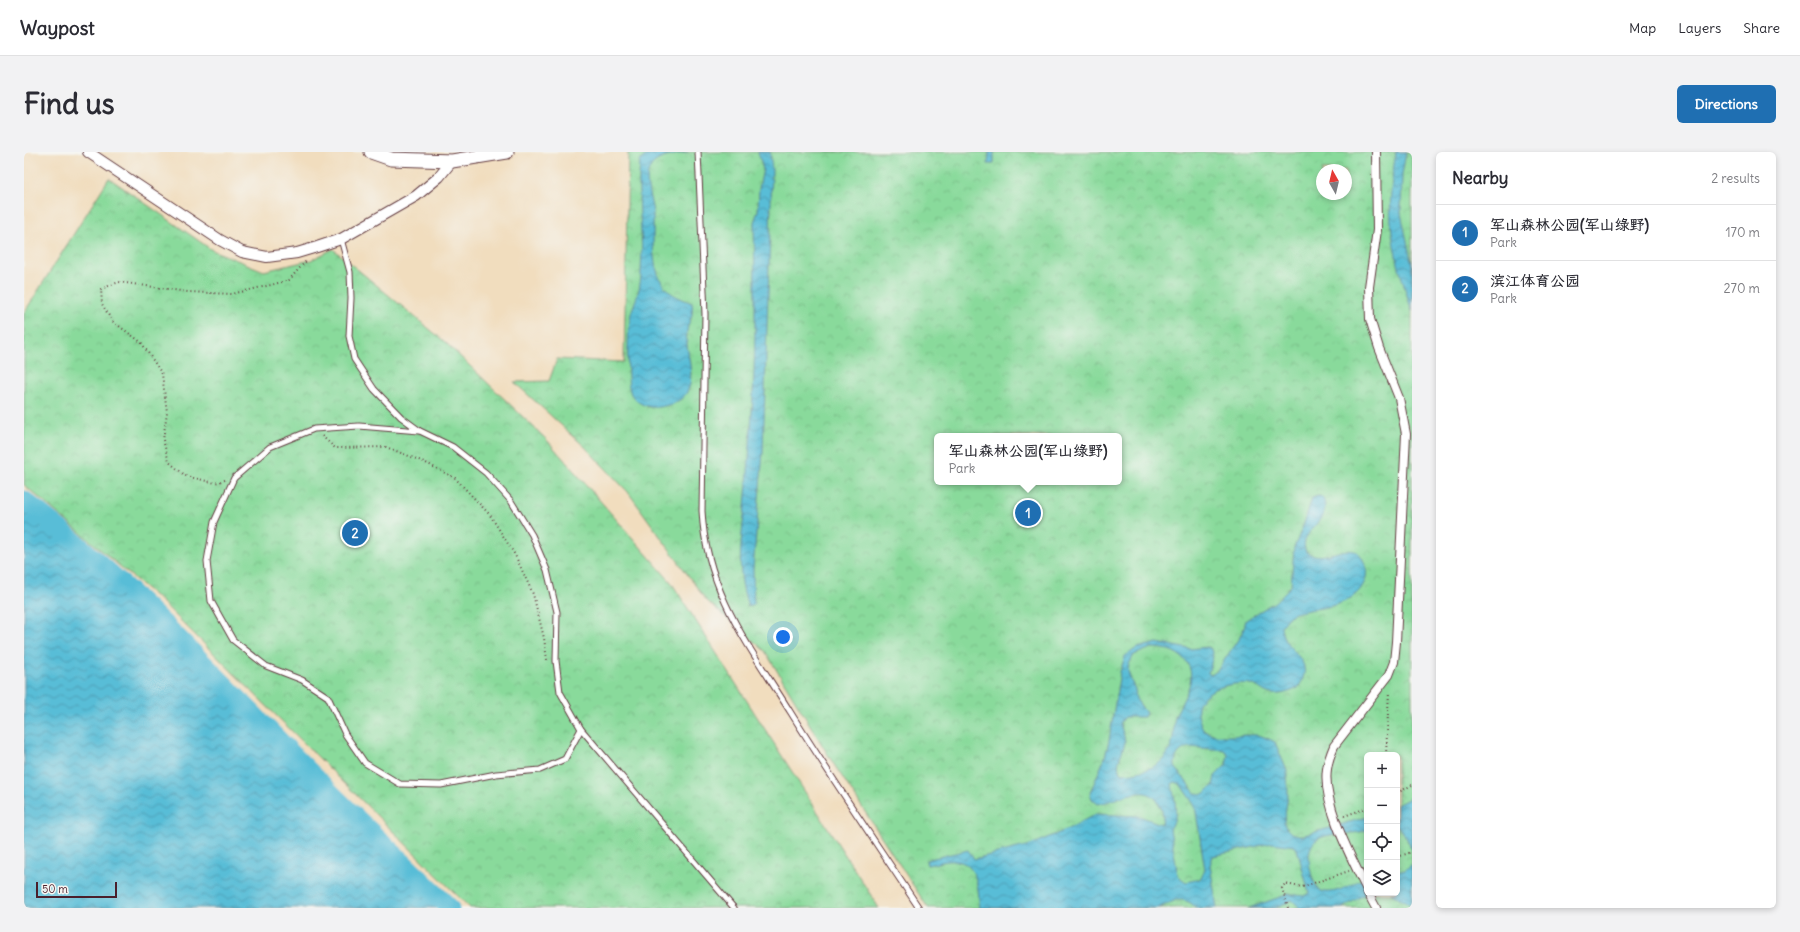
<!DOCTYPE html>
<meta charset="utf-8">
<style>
body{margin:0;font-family:Delius,"LXGW WenKai TC",sans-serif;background:#f2f2f3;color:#2b2b33}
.controls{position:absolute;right:12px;bottom:12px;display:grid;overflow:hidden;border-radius:6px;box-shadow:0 2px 6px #0003}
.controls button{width:36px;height:36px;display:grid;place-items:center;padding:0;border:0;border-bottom:1px solid #e1e1e2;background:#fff;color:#2b2b33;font:20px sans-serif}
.compass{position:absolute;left:1292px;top:12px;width:36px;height:36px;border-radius:50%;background:#fff;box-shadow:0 2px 6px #0003;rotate:352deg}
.scale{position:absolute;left:12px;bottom:10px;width:81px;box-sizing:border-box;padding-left:4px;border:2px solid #4a1f2b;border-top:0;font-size:11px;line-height:14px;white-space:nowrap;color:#4a1f2b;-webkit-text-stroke:3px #f6f6f2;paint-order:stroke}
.you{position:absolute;left:759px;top:485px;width:14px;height:14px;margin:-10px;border:3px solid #fff;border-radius:50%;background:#1a73e8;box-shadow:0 0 0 6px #1a73e833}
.badge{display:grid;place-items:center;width:26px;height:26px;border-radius:50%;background:#1f6fb2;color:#fff;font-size:13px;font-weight:700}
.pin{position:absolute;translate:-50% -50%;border:2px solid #fff;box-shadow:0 1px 4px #0006}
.popup{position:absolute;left:910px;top:281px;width:188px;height:52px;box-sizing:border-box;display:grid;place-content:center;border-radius:6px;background:#fff;filter:drop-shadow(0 1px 3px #0005);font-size:13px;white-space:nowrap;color:#7c7c81}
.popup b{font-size:15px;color:#2b2b33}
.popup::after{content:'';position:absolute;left:50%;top:100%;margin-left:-8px;border:8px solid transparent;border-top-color:#fff}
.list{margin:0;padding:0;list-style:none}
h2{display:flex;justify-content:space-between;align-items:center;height:52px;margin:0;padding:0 16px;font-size:17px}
h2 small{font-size:13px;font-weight:400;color:#7c7c81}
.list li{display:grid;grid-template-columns:26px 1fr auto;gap:12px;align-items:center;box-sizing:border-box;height:56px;padding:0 16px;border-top:1px solid #e1e1e2}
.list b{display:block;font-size:15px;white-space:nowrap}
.list p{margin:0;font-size:13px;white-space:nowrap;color:#7c7c81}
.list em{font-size:13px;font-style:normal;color:#7c7c81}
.icon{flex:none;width:22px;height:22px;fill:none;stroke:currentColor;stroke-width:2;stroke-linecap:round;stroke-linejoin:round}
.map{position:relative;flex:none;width:1388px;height:756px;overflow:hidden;border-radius:6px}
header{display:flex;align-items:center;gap:24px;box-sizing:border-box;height:56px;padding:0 20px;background:#fff;border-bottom:1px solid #e1e1e2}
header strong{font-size:19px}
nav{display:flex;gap:22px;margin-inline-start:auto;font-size:14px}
.intro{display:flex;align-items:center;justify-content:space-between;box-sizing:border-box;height:96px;padding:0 24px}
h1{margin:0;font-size:28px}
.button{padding:10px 18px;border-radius:6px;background:#1f6fb2;color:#fff;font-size:14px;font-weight:700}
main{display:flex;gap:24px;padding:0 24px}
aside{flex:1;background:#fff;border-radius:6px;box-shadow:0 2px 6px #0003}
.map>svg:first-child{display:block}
.park{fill:url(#park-crowns);stroke:#6a7c63;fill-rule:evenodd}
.water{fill:url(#water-waves);stroke:#526e81;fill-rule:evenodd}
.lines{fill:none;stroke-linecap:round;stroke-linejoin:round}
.river{stroke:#59bdd7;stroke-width:19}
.service-casing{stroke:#633c41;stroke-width:7}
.pedestrian-casing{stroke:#633c41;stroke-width:10}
.minor-casing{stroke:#633c41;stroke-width:12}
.tertiary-casing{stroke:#633c41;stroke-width:15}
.path{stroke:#633c41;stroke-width:2;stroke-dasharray:1 3;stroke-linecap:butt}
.service{stroke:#fff;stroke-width:5}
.pedestrian{stroke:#fff;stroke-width:8}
.minor{stroke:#fff;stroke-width:10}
.tertiary{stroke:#fff;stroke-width:13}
</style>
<header>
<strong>Waypost</strong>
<nav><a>Map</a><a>Layers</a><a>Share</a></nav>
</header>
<div class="intro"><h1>Find us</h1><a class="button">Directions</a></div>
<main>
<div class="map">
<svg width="1388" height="756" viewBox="0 0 1388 756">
<defs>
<pattern id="park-crowns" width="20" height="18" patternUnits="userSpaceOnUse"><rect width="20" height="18" fill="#89da9b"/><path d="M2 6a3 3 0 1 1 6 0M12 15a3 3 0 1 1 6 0" fill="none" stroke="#78bb86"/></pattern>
<pattern id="water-waves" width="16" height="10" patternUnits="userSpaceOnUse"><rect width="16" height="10" fill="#59bdd7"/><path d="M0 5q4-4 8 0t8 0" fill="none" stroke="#4c99af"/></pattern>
</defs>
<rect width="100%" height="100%" fill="#f6f6f2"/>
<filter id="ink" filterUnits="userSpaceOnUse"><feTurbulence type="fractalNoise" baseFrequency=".025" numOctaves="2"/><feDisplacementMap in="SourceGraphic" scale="8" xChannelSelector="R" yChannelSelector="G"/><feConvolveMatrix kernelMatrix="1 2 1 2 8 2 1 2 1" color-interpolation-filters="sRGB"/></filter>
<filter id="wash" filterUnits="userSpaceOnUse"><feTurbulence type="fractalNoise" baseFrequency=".012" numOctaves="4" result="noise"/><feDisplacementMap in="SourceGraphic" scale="16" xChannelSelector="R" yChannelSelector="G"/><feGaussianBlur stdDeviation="0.9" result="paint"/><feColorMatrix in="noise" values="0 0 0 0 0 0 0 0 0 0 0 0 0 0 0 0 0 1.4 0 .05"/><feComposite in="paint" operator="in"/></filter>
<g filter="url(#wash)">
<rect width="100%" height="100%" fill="#f1ddbe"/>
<g class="park">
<path d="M604 0H1388V756H904L809 611 741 499 682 448 604 340 560 294 490 230 525 229 533 207 600 210ZM1298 18H1322V42H1298ZM913 284H1095V330H913ZM1343 603H1373V741H1343Z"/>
<path d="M85 26 188 98 240 119 287 108 309 97 421 190 522 287 647 430 855 756H446L137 449 0 333V161Z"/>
</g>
<g class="water">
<path d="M639 0H664C653 3 634 4 627 14 618 28 628 47 629 62 630 86 626 108 638 131 644 142 656 146 668 151 670 168 664 167 663 180 660 203 680 238 650 251 643 254 634 256 626 255 618 253 608 248 606 239 602 228 604 180 606 167 607 158 612 149 614 141 616 134 617 126 617 120 620 83 612 46 616 10 621 0 629 3 639 0Z"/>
<path d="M734 0H746L748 18 739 300 729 417 730 452 724 454C710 415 719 383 722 343 725 310 727 277 729 243 732 186 731 127 730 70L734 59 735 36 739 17Z"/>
<path d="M965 0H970V12H964Z"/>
<path d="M1372 0H1382L1378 23 1377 61 1388 113V159C1379 131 1369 100 1367 71 1365 48 1368 23 1372 0Z"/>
<path d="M1294 344 1298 345C1312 367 1272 379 1282 400 1302 411 1316 393 1333 400 1338 403 1340 410 1342 416 1343 422 1342 428 1339 433 1329 452 1304 455 1285 458 1280 459 1272 460 1267 463 1263 465 1260 471 1257 474 1258 502 1295 504 1274 536 1266 540 1257 543 1248 542 1239 541 1234 533 1226 532 1210 529 1177 537 1174 555 1173 564 1176 571 1180 579 1200 588 1212 582 1233 583 1239 584 1245 587 1251 590L1263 619 1264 642 1260 671 1262 676 1267 681 1278 684 1343 665V678C1322 686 1284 674 1285 707 1286 719 1288 730 1296 739 1312 744 1328 731 1343 725V741L1318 756H1276L1268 748 1251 756H1225L1265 742 1280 744 1285 741 1273 697 1270 694 1248 691 1189 704 1186 713 1193 756H1173L1165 750 1158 748H1152L1135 756H956C954 738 954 710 931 709 921 708 912 712 903 713L902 709 906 707 944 698 950 707 1006 693 1042 678 1072 662 1115 664 1137 672C1140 666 1139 660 1136 654 1125 627 1094 649 1074 652L1068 647 1066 641 1081 605 1085 589 1096 520 1101 504 1113 496 1133 491 1166 497 1183 495 1187 497 1189 505 1184 521 1187 523 1193 519 1217 483 1220 476 1222 468 1251 450 1267 434 1270 396 1281 369 1288 346ZM1127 496C1140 496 1151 498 1161 508 1176 526 1158 547 1151 565 1149 572 1150 579 1149 586 1145 613 1123 620 1099 622L1096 621C1091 610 1099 601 1101 590 1101 584 1097 577 1096 571L1101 565H1120L1122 561 1112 547 1111 537 1107 529 1104 519 1105 512 1110 503ZM1165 595 1200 598 1204 602 1202 613 1191 624 1189 634 1179 642 1171 641 1151 615C1150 604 1155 598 1165 595ZM1151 630 1156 632 1171 654 1181 718 1176 727 1162 730 1154 724 1146 677C1156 663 1150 647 1148 632Z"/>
<path d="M0 348C106 430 198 530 291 625 335 670 382 712 426 756H0Z"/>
<path d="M1388 645V699L1383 687 1373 673V653Z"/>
<path d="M1388 712V753L1366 741H1373V720L1381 718Z"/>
</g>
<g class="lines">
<path class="river" d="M0 348C106 430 197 530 291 625 335 670 382 712 426 756"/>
</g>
</g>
<g filter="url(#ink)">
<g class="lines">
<defs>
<g id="service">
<path d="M674 0 681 162 678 359C682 440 726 495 767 561 808 627 852 691 895 756"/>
<path d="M317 87 326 120 327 146 325 184 330 207 350 237 377 265 396 279 429 295 462 321 487 349 508 383 523 418 533 460 532 509 536 540 557 577 710 756"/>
<path d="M395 279 335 274 290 277 246 295 210 326 190 370 183 409 187 449 209 488 242 514 278 528 304 545 321 582 341 611 376 632 417 633 472 622 516 618 541 607 557 577"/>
</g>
<g id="pedestrian">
<path d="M1343 738C1328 707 1298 652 1303 617 1304 609 1307 601 1310 594L1365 523 1370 510 1372 490 1382 282 1375 246 1355 196 1346 167 1345 135 1353 78 1352 0"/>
<path d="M1344 741 1352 756"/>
</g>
<path id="minor" d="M64 0 196 88 218 100 243 105 273 101 293 95 317 87 392 44 415 25 428 9"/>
<path id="tertiary" d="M347 0 367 7 428 9 483 0"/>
</defs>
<use href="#service" class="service-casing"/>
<use href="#pedestrian" class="pedestrian-casing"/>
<use href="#minor" class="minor-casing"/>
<use href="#tertiary" class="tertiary-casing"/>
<g class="path">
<path d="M298 284 311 296 362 295 400 310 431 326 466 363 491 403 509 442 520 486 523 508"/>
<path d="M201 328 191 331 162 324 145 310 139 288 143 260 138 222 117 190 88 169 78 152 77 137 95 130 164 140 208 142 247 133 265 128 282 109"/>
<path d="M1362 603 1365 539"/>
<path d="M1373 641 1388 633"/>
<path d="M1320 664 1343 656"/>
<path d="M1373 705 1388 700"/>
<path d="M1264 756 1258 736 1261 732 1278 735 1325 719"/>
</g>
<use href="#service" class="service"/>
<use href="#pedestrian" class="pedestrian"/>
<use href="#minor" class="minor"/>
<use href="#tertiary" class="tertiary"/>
</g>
</g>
</svg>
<div class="controls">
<button>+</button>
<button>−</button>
<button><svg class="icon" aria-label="locate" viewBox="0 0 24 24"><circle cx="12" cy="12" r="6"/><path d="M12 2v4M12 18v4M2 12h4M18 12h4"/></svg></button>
<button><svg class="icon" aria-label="layers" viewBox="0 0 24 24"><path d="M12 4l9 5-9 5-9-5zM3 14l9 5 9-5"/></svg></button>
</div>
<svg class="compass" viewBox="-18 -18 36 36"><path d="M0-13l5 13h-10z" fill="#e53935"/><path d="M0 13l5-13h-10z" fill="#7c7c81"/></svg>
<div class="scale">50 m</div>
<div class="you"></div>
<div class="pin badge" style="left:1004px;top:361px">1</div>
<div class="popup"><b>军山森林公园(军山绿野)</b>Park</div>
<div class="pin badge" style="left:331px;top:381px">2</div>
</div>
<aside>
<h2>Nearby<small>2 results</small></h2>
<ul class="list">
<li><span class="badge">1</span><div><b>军山森林公园(军山绿野)</b><p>Park</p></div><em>170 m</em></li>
<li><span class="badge">2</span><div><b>滨江体育公园</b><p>Park</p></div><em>270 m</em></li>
</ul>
</aside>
</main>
